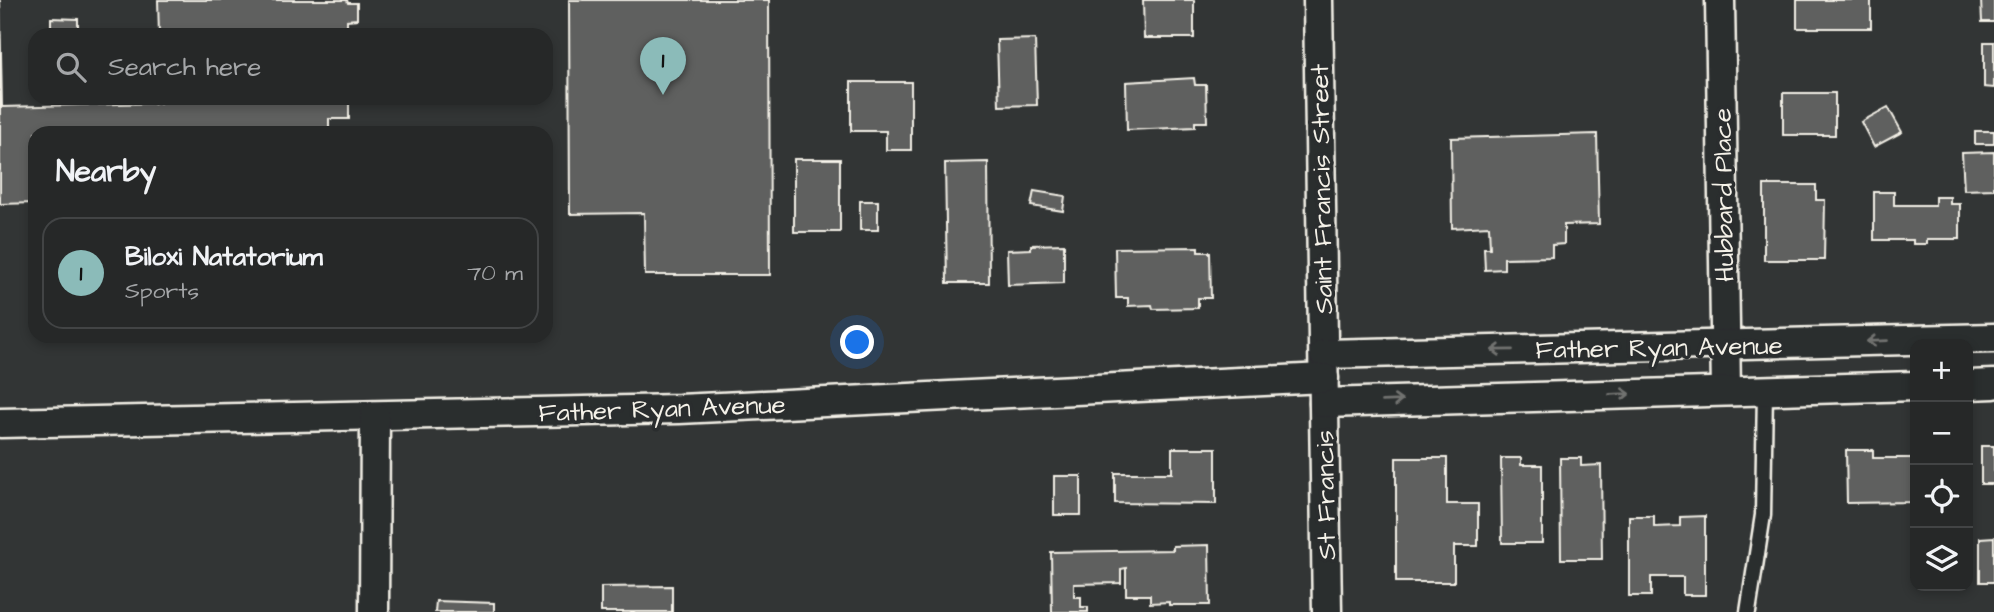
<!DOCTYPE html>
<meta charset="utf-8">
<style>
body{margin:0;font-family:"Architects Daughter",sans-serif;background:#2e3030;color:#f1f3f6}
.controls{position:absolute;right:21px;bottom:21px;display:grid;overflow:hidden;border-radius:14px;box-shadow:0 4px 10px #0003}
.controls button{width:63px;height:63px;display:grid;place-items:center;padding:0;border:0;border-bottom:2px solid #424445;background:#262828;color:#f1f3f6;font:35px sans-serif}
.you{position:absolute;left:858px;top:343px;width:24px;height:24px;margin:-18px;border:5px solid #fff;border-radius:50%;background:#1a73e8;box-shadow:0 0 0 10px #1a73e833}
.badge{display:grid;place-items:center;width:46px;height:46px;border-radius:50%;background:#8bbbb9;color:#111;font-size:23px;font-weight:700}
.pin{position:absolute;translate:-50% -58px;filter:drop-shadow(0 2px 4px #0008)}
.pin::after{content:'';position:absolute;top:37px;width:24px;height:21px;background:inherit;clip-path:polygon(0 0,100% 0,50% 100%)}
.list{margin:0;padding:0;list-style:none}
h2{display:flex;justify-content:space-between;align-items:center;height:91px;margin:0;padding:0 28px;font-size:30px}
h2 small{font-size:23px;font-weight:400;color:#a4a6a8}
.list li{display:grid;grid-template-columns:46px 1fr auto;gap:21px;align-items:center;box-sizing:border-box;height:112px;margin:0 14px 14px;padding:0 14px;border:2px solid #424445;border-radius:21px}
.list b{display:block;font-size:26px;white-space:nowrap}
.list p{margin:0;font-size:23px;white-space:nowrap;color:#a4a6a8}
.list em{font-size:23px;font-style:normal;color:#a4a6a8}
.icon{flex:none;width:38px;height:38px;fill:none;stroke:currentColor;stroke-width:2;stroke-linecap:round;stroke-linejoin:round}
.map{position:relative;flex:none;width:1994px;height:612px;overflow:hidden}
.search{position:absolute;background:#262828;box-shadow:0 4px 10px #0003;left:28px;top:28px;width:525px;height:77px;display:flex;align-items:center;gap:18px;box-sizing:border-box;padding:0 24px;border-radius:21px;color:#a4a6a8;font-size:26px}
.panel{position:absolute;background:#262828;box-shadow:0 4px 10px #0003;left:28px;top:126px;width:525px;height:217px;border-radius:21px}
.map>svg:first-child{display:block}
.building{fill:#5f605f;stroke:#f4f1e8;stroke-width:2}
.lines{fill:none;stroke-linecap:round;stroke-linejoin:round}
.service-casing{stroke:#f4f1e8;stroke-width:19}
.minor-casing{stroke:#f4f1e8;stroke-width:33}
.service{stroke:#2a2d2e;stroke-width:14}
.minor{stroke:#2a2d2e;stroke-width:28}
.oneway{stroke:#71726f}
.labels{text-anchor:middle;stroke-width:7;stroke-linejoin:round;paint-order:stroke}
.street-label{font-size:26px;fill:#f4f1e8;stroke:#2a2d2e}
</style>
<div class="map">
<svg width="1994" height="612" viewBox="0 0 1994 612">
<rect width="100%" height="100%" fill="#323535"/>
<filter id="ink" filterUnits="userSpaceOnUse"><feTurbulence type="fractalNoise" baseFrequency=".0143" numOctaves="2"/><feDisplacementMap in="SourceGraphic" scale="14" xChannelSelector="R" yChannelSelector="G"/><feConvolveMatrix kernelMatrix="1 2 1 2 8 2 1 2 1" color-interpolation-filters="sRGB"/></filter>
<g filter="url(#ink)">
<g class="building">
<path d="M0 0 2 107 160 103V98H349V119H329V133H35V203L0 204Z"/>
<path d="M158 0H347L348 3H357V19L347 20V35H159Z"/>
<path d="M569 0H769L770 275H645L644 213 570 214Z"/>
<path d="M1143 0H1194V38H1144Z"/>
<rect x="1797" y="0" width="74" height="28"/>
<path d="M1981 0H1994V22H1982Z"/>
<path d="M51 18 78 19V35H51Z"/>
<path d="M1035 39 1037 105 999 106 997 40Z"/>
<path d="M1984 42H1994V88L1984 87Z"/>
<path d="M1194 78 1195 85H1206L1207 122H1195V127L1127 130 1126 82Z"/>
<path d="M851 82H911V150H886V131H851Z"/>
<rect x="1783" y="93" width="52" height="42"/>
<path d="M1888 107 1902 132 1874 147 1861 122Z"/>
<rect x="1975" y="131" width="19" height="13"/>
<path d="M1597 134 1599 224 1564 225V244L1552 245V257L1504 258V269L1485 270 1484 248H1490L1489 226 1452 228 1451 138Z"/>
<path d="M1994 152V189L1964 190 1962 153Z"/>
<rect x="794" y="159" width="46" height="73"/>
<path d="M988 162 989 283H947L945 163Z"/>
<path d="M1764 185H1816V200H1825L1824 260H1764Z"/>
<path d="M1034 191 1065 196 1063 211 1031 206Z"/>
<path d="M1874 192H1894V205H1935V197H1950V204H1960V239H1927V244H1913V240H1874Z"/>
<rect x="860" y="201" width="18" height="29"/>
<path d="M1064 244V283L1008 285 1007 250 1031 249V245Z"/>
<path d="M1198 247V252H1210L1211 298H1198V308L1153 309 1152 305 1128 306V298H1116L1115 248Z"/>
<rect x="1981" y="446" width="13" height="38"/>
<path d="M1172 448H1216V504L1115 503V473H1172Z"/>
<path d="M1846 450H1873V458H1915V502L1847 503Z"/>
<path d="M1396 458H1447V504H1478V546H1454V582H1396Z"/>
<path d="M1501 458H1521V465H1542V543H1502Z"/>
<path d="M1560 458H1581V466L1601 465 1602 559H1561Z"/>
<rect x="1054" y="476" width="27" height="39"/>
<path d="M1629 516H1654V527L1680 526V517L1705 516V595H1683V577H1651V596H1629Z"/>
<path d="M1994 537V582H1980V538Z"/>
<path d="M1209 545 1210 605H1169V602L1150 603V595H1126V568L1121 569V583L1074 584V597H1081V607H1088V612H1052L1051 552 1173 550V546Z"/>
<path d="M672 586V612H601V587Z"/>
<path d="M436 601 494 603V612H435Z"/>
</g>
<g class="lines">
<defs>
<path id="service" d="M1748 612 1763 515 1765 389"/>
<g id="minor">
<path d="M1318 0 1327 612"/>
<path d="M1720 0 1726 391"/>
<path d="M1324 354 1994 338"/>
<path d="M1968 385 1994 384"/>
<path d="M1324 403 1915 386"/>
<path d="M0 423 679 409 1324 378"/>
<path d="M374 612 375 416"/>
</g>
</defs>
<use href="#service" class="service-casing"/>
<use href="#minor" class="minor-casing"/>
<use href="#service" class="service"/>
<use href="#minor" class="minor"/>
</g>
<defs><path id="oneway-shaft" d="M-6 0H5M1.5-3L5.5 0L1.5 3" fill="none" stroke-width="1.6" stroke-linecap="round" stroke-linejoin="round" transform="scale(1.75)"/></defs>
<g class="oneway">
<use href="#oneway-shaft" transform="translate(1877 341) rotate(178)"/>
<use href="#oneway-shaft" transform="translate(1502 350) rotate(179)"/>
<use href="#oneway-shaft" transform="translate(1620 394) rotate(-2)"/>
<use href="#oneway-shaft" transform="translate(1392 401) rotate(-2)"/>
</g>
</g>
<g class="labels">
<g class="street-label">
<text transform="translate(1321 189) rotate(-91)" y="9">Saint Francis Street</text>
<text transform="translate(1723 195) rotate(-91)" y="9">Hubbard Place</text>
<text transform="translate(1659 347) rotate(-1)" y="9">Father Ryan Avenue</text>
<text transform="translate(662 408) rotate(-2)" y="9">Father Ryan Avenue</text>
<text transform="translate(1325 495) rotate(-91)" y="9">St Francis</text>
</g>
</g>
</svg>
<div class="controls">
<button>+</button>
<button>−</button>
<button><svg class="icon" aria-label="locate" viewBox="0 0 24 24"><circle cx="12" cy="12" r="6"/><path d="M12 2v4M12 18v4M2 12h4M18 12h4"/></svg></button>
<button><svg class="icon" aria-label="layers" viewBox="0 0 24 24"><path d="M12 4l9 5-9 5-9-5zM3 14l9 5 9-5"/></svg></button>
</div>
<div class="you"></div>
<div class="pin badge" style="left:663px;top:95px">1</div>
<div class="search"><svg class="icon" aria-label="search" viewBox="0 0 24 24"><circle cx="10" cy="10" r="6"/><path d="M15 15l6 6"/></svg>Search here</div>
<section class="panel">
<h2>Nearby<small></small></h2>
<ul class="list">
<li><span class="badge">1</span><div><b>Biloxi Natatorium</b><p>Sports</p></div><em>70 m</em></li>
</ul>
</section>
</div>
